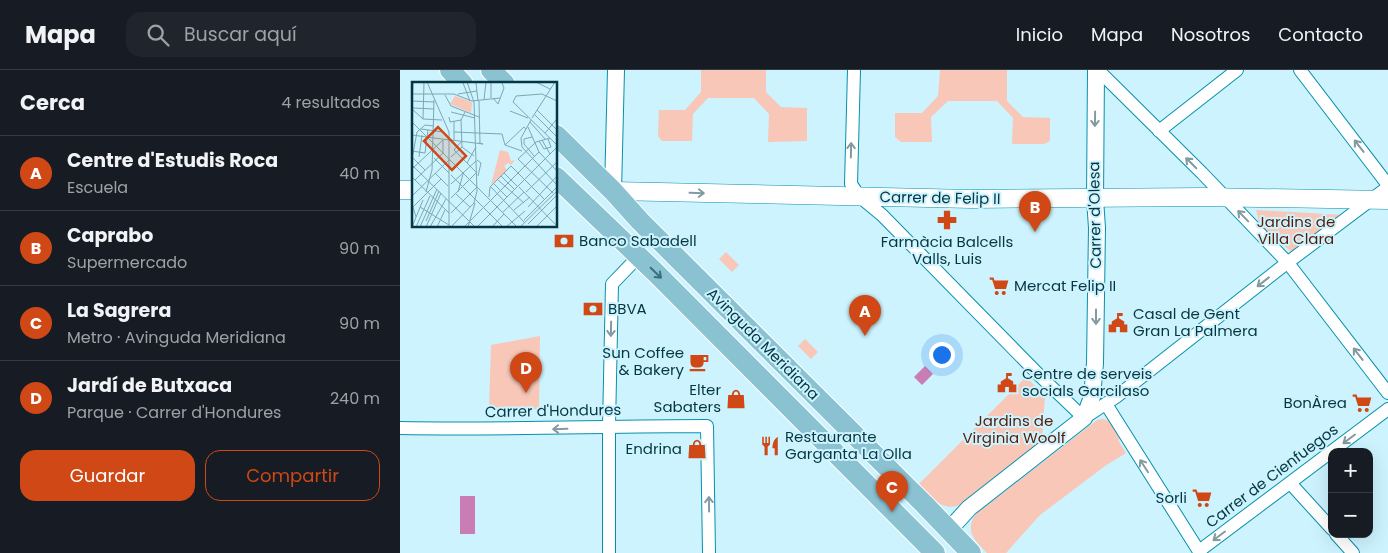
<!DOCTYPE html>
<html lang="es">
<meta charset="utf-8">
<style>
body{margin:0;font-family:Poppins,sans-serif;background:#20242c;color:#f1f3f6}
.controls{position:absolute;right:15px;bottom:15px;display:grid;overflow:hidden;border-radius:10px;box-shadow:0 5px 20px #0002}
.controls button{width:45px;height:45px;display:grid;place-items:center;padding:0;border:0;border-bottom:1px solid #363941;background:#171b24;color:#f1f3f6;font:25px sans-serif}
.you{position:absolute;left:541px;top:284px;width:18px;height:18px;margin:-12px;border:4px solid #fff;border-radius:50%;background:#1a73e8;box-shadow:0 0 0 8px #1a73e833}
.badge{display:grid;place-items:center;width:32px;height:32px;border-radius:50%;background:#cf4815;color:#fff;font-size:16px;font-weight:700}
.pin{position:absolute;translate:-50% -41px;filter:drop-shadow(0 1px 2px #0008)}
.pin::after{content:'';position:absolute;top:26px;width:18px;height:15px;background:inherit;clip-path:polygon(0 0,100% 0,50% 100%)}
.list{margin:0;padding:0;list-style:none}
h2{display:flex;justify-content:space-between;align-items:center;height:65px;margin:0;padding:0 20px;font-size:21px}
h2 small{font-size:16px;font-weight:400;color:#9ea1a6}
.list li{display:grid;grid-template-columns:32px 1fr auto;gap:15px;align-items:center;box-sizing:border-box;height:75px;padding:0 20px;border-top:1px solid #363941}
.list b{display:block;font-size:19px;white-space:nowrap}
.list p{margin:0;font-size:16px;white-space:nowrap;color:#9ea1a6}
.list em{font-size:16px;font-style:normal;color:#9ea1a6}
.actions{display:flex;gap:10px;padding:15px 20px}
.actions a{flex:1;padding:11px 0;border:1px solid #cf4815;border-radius:15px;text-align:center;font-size:18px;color:#cf4815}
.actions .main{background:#cf4815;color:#fff}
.icon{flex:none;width:28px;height:28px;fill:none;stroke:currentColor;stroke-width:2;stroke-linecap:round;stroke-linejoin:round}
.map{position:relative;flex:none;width:988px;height:483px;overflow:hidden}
header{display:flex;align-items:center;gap:30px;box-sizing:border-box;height:70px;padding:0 25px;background:#171b24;border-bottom:1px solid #363941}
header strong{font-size:24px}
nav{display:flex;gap:28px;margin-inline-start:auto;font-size:18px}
.search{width:350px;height:45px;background:#20242c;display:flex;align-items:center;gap:12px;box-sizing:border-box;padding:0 18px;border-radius:15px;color:#9ea1a6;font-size:19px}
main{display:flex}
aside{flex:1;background:#171b24}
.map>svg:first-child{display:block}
.green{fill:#f8c7b8}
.water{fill:#ca7cb4}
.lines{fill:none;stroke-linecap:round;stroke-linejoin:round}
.minor-casing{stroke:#0790ac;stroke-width:14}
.tertiary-casing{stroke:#0790ac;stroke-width:18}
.secondary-casing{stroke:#0790ac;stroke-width:19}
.primary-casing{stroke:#fff;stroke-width:22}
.minor{stroke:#fff;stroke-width:12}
.tertiary{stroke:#fff;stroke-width:16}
.secondary{stroke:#fff;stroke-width:18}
.primary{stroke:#8ac2d1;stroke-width:20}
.oneway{stroke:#829ba1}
.oneway2{stroke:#3a6f7c}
.labels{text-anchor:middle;stroke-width:4;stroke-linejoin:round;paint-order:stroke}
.street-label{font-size:15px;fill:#043743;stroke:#ccf3fe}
.park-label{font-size:15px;fill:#561c09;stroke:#ccf3fe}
.poi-label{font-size:15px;fill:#043743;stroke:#ccf3fe;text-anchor:start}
.inset-road{fill:none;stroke:#7ca8b3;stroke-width:1}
.view{fill:#cf4815;fill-opacity:0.15;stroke:#cf4815;stroke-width:2.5}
.inset-edge{fill:none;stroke:#043743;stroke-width:2.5}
</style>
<header>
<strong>Mapa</strong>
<div class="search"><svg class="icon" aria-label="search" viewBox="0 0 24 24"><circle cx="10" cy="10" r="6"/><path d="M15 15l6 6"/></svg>Buscar aquí</div>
<nav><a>Inicio</a><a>Mapa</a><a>Nosotros</a><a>Contacto</a></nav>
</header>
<main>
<aside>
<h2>Cerca<small>4 resultados</small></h2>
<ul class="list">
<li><span class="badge">A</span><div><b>Centre d'Estudis Roca</b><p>Escuela</p></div><em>40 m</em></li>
<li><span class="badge">B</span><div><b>Caprabo</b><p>Supermercado</p></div><em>90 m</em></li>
<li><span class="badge">C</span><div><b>La Sagrera</b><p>Metro · Avinguda Meridiana</p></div><em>90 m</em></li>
<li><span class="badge">D</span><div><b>Jardí de Butxaca</b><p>Parque · Carrer d'Hondures</p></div><em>240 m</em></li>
</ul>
<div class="actions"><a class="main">Guardar</a><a>Compartir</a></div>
</aside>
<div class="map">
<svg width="988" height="483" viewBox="0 0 988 483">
<rect width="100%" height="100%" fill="#ccf3fe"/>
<g class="green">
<path d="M301 0H366V22L381 37 407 38V71L368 72 369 44 354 28H308L293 44 292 71H262L258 66 259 40H285L301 22Z"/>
<path d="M540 0H607V31L623 47 650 48V71L644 74H612L613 48 597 31H548L531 47 532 72H501L495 67V43H522L538 26Z"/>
<path d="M856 140 944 145 894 184 860 156Z"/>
<path d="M326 182 339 195 332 202 319 189Z"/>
<path d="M140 266 139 339H89L91 275Z"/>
<path d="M405 269 418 282 411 289 398 276Z"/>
<path d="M626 307 645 326 642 371 640 375 562 434C542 443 531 427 518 415Z"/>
<path d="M703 349 710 351 721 368 718 370 726 383 705 396 652 436 640 445 606 483H587C575 471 564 460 576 444L697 350Z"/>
</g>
<g class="water">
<path d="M525 296 533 304 522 315 514 307Z"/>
<rect x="60" y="426" width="15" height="38"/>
</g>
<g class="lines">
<defs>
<g id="minor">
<path d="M454 0 451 114 459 126 482 145 641 307 684 348 716 327 883 196 988 117"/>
<path d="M698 0 802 103 888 193 988 323"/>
<path d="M900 0 988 115"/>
<path d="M759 61 837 0"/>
<path d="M706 334 800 483"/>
<path d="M0 358C103 360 205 356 307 356L309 483"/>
<path d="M891 414 932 459"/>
<path d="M936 464 953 483"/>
<path d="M799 481 988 339"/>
<path d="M209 483V356L212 214 239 186"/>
</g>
<g id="tertiary">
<path d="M213 121 216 0"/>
<path d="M549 460 569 438 684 348 692 327 695 293 697 158 695 129 696 0"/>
</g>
<g id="secondary">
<path d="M0 120H14"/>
<path d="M213 121 572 129 802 127 988 130"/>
</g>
<g id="primary">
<path d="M50 0 63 14"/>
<path d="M91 0 105 14"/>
<path d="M156 65 213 121 240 151 524 434 571 483"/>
<path d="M156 107 254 201 535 483"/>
</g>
</defs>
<use href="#minor" class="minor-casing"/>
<use href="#tertiary" class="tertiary-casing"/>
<use href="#secondary" class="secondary-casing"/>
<use href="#primary" class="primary-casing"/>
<use href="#minor" class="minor"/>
<use href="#tertiary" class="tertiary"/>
<use href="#secondary" class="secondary"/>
<use href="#primary" class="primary"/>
</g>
<defs><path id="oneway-shaft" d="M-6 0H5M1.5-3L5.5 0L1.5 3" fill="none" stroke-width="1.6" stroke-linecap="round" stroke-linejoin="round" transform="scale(1.25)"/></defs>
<g class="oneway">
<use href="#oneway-shaft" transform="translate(695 49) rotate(91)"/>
<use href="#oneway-shaft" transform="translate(959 76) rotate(-128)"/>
<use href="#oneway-shaft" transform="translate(451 80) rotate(-89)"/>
<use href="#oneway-shaft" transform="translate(791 93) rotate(-135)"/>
<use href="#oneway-shaft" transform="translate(297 123) rotate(2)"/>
<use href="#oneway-shaft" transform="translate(843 146) rotate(-134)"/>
<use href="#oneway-shaft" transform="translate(863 212) rotate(142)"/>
<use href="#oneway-shaft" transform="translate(696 247) rotate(90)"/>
<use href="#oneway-shaft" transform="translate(211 259) rotate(91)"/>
<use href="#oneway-shaft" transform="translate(958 284) rotate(-128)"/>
<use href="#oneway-shaft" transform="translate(160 359) rotate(178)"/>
<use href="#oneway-shaft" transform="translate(949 369) rotate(143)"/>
<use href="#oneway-shaft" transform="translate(744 396) rotate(-123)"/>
<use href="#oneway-shaft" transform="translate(309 434) rotate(-91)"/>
<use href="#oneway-shaft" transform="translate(819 466) rotate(143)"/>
</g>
<use class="oneway2" href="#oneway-shaft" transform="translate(256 203) rotate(44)"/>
<defs>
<symbol id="pharmacy-bare" viewBox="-9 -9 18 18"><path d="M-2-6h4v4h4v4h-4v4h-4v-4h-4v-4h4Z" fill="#cf4815" stroke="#ccf3fe" stroke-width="2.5" paint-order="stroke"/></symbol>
<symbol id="bank-bare" viewBox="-9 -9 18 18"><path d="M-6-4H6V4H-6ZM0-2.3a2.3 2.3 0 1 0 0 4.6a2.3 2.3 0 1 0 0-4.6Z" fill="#cf4815" stroke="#ccf3fe" stroke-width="2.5" paint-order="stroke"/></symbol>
<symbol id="supermarket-bare" viewBox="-9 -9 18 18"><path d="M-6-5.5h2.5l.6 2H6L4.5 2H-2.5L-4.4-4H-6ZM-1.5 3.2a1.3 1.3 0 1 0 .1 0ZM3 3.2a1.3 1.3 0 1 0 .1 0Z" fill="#cf4815" stroke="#ccf3fe" stroke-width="2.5" paint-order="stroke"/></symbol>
<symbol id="civic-bare" viewBox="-9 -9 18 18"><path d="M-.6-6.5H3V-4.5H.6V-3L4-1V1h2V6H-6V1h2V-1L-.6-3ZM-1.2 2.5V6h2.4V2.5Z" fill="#cf4815" stroke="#ccf3fe" stroke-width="2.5" paint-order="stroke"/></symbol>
<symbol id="cafe-bare" viewBox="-9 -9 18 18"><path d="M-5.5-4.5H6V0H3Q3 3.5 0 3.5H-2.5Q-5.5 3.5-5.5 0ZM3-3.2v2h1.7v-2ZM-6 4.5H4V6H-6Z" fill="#cf4815" stroke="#ccf3fe" stroke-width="2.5" paint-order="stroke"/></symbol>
<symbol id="shop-bare" viewBox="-9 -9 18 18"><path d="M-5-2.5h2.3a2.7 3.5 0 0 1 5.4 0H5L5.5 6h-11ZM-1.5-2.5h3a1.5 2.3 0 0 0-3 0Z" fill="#cf4815" stroke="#ccf3fe" stroke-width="2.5" paint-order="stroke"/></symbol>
<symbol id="restaurant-bare" viewBox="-9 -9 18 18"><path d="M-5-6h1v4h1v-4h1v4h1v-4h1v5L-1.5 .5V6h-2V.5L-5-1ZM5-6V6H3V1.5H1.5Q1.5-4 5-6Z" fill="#cf4815" stroke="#ccf3fe" stroke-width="2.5" paint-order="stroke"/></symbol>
</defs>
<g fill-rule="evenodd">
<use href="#pharmacy-bare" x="533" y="136" width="28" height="28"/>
<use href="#bank-bare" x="150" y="157" width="28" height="28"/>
<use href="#supermarket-bare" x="585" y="202" width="28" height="28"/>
<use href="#bank-bare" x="179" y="225" width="28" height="28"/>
<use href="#civic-bare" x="704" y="239" width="28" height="28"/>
<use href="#cafe-bare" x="285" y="278" width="28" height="28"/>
<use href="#civic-bare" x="593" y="299" width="28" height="28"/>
<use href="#shop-bare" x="322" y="315" width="28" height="28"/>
<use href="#supermarket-bare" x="948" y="319" width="28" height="28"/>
<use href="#restaurant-bare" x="356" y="362" width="28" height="28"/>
<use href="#shop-bare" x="283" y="365" width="28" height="28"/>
<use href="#supermarket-bare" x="788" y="414" width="28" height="28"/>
</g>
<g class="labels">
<g class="street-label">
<text transform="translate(540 128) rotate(1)" y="5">Carrer de Felip II</text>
<text transform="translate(695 145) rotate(-91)" y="5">Carrer d'Olesa</text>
<text transform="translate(363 274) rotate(45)" y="5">Avinguda Meridiana</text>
<text transform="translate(153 341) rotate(-1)" y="5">Carrer d'Hondures</text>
<text transform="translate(872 406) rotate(-37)" y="5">Carrer de Cienfuegos</text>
</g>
<g class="park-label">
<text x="896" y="157">Jardins de<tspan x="896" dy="17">Villa Clara</tspan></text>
<text x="614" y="356">Jardins de<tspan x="614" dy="17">Virginia Woolf</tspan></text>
</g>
<g class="poi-label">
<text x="179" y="176">Banco Sabadell</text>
<text x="547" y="177" text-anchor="middle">Farmàcia Balcells<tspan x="547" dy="17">Valls, Luis</tspan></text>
<text x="614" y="221">Mercat Felip II</text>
<text x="208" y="244">BBVA</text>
<text x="733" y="249">Casal de Gent<tspan x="733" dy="17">Gran La Palmera</tspan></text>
<text x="284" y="288" text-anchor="end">Sun Coffee<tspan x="284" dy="17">&amp; Bakery</tspan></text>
<text x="622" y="309">Centre de serveis<tspan x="622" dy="17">socials Garcilaso</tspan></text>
<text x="321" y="325" text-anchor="end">Elter<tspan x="321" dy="17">Sabaters</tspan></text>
<text x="947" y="338" text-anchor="end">BonÀrea</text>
<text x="385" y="372">Restaurante<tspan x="385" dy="17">Garganta La Olla</tspan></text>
<text x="282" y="384" text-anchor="end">Endrina</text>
<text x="787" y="433" text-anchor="end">Sorli</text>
</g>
</g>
<g transform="translate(12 12)">
<rect width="145" height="145" fill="#ccf3fe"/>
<path d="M43 14 60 20 59 31 38 22ZM88 68 96 70 99 79 103 78 99 83 96 81 92 84 95 88 79 103Z" fill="#f8c7b8"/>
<path class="inset-road" d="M15 0 37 50V145M124 0 138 7M51 1 58 19M64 1 66 19M0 12H42L60 19 88 16M46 12 65 9M33 13 39 24 67 35M79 16V0M81 16 86 22 92 6 90 1M72 18 74 0M0 19 22 20M67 19 68 62M101 20 104 14 130 12 145 19M101 20 145 63M0 26 1 0M1 26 22 27M0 27 11 37 30 38M125 28 145 48M98 29 116 36M39 30 63 36M123 33 145 55M37 35 38 40 49 38M120 36 143 0M11 37 12 0M119 38 109 56 110 65 145 103M0 40 105 145M118 40 133 57M116 45 127 70 145 89M9 47 31 50M42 50 90 52 93 63 110 69M133 51 145 37M0 53 37 58M120 55 112 57V62L123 75M138 56 124 60 106 77 141 111M39 58 71 62 67 61M130 58 138 72M42 59V39M127 59 132 67 139 65 136 57M49 60 42 68 65 91M93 63 112 45 114 47M50 65 62 74M0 69 13 71 16 48M7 75 10 53M39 75 50 65 49 38 53 30M1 76 13 88M22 76 37 91M0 77 5 50 13 43 22 44M65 78 69 81 66 94M55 81 64 65M1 84 63 145M1 86 31 58M23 91 36 104M92 91 106 105M39 93 91 145M89 94 102 107M0 95 37 131M3 98 31 71V58M86 98 112 121M39 102 64 79M82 102 95 115M79 105 112 140M107 105 145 144M14 110 20 88 22 18M46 110 51 92M114 110 145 80M44 112 58 125M0 114 37 78M77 115 78 105 99 84 132 117M39 116 64 91M8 125 37 143M116 125 145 94M102 128 118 115M91 130 112 110M39 131 65 105M4 135 1 125 29 97M112 138 145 105M14 139 27 109M116 142 145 113M0 145 11 118M4 145 18 114M8 145 25 107M14 145 29 111M18 145 34 117M25 145 33 128M39 145 62 121 65 109 62 20 55 0M52 145 127 70M56 145 63 121M65 145 145 65M80 145 92 132M94 145 113 129M108 145 145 109M124 145 145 124"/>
<path class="view" d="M26 45 54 74 40 88 12 59Z"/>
<rect width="145" height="145" class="inset-edge"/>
</g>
</svg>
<div class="controls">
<button>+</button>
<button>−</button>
</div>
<div class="you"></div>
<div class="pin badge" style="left:465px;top:266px">A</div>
<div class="pin badge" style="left:635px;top:162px">B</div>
<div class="pin badge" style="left:492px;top:442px">C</div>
<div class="pin badge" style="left:126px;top:323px">D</div>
</div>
</main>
